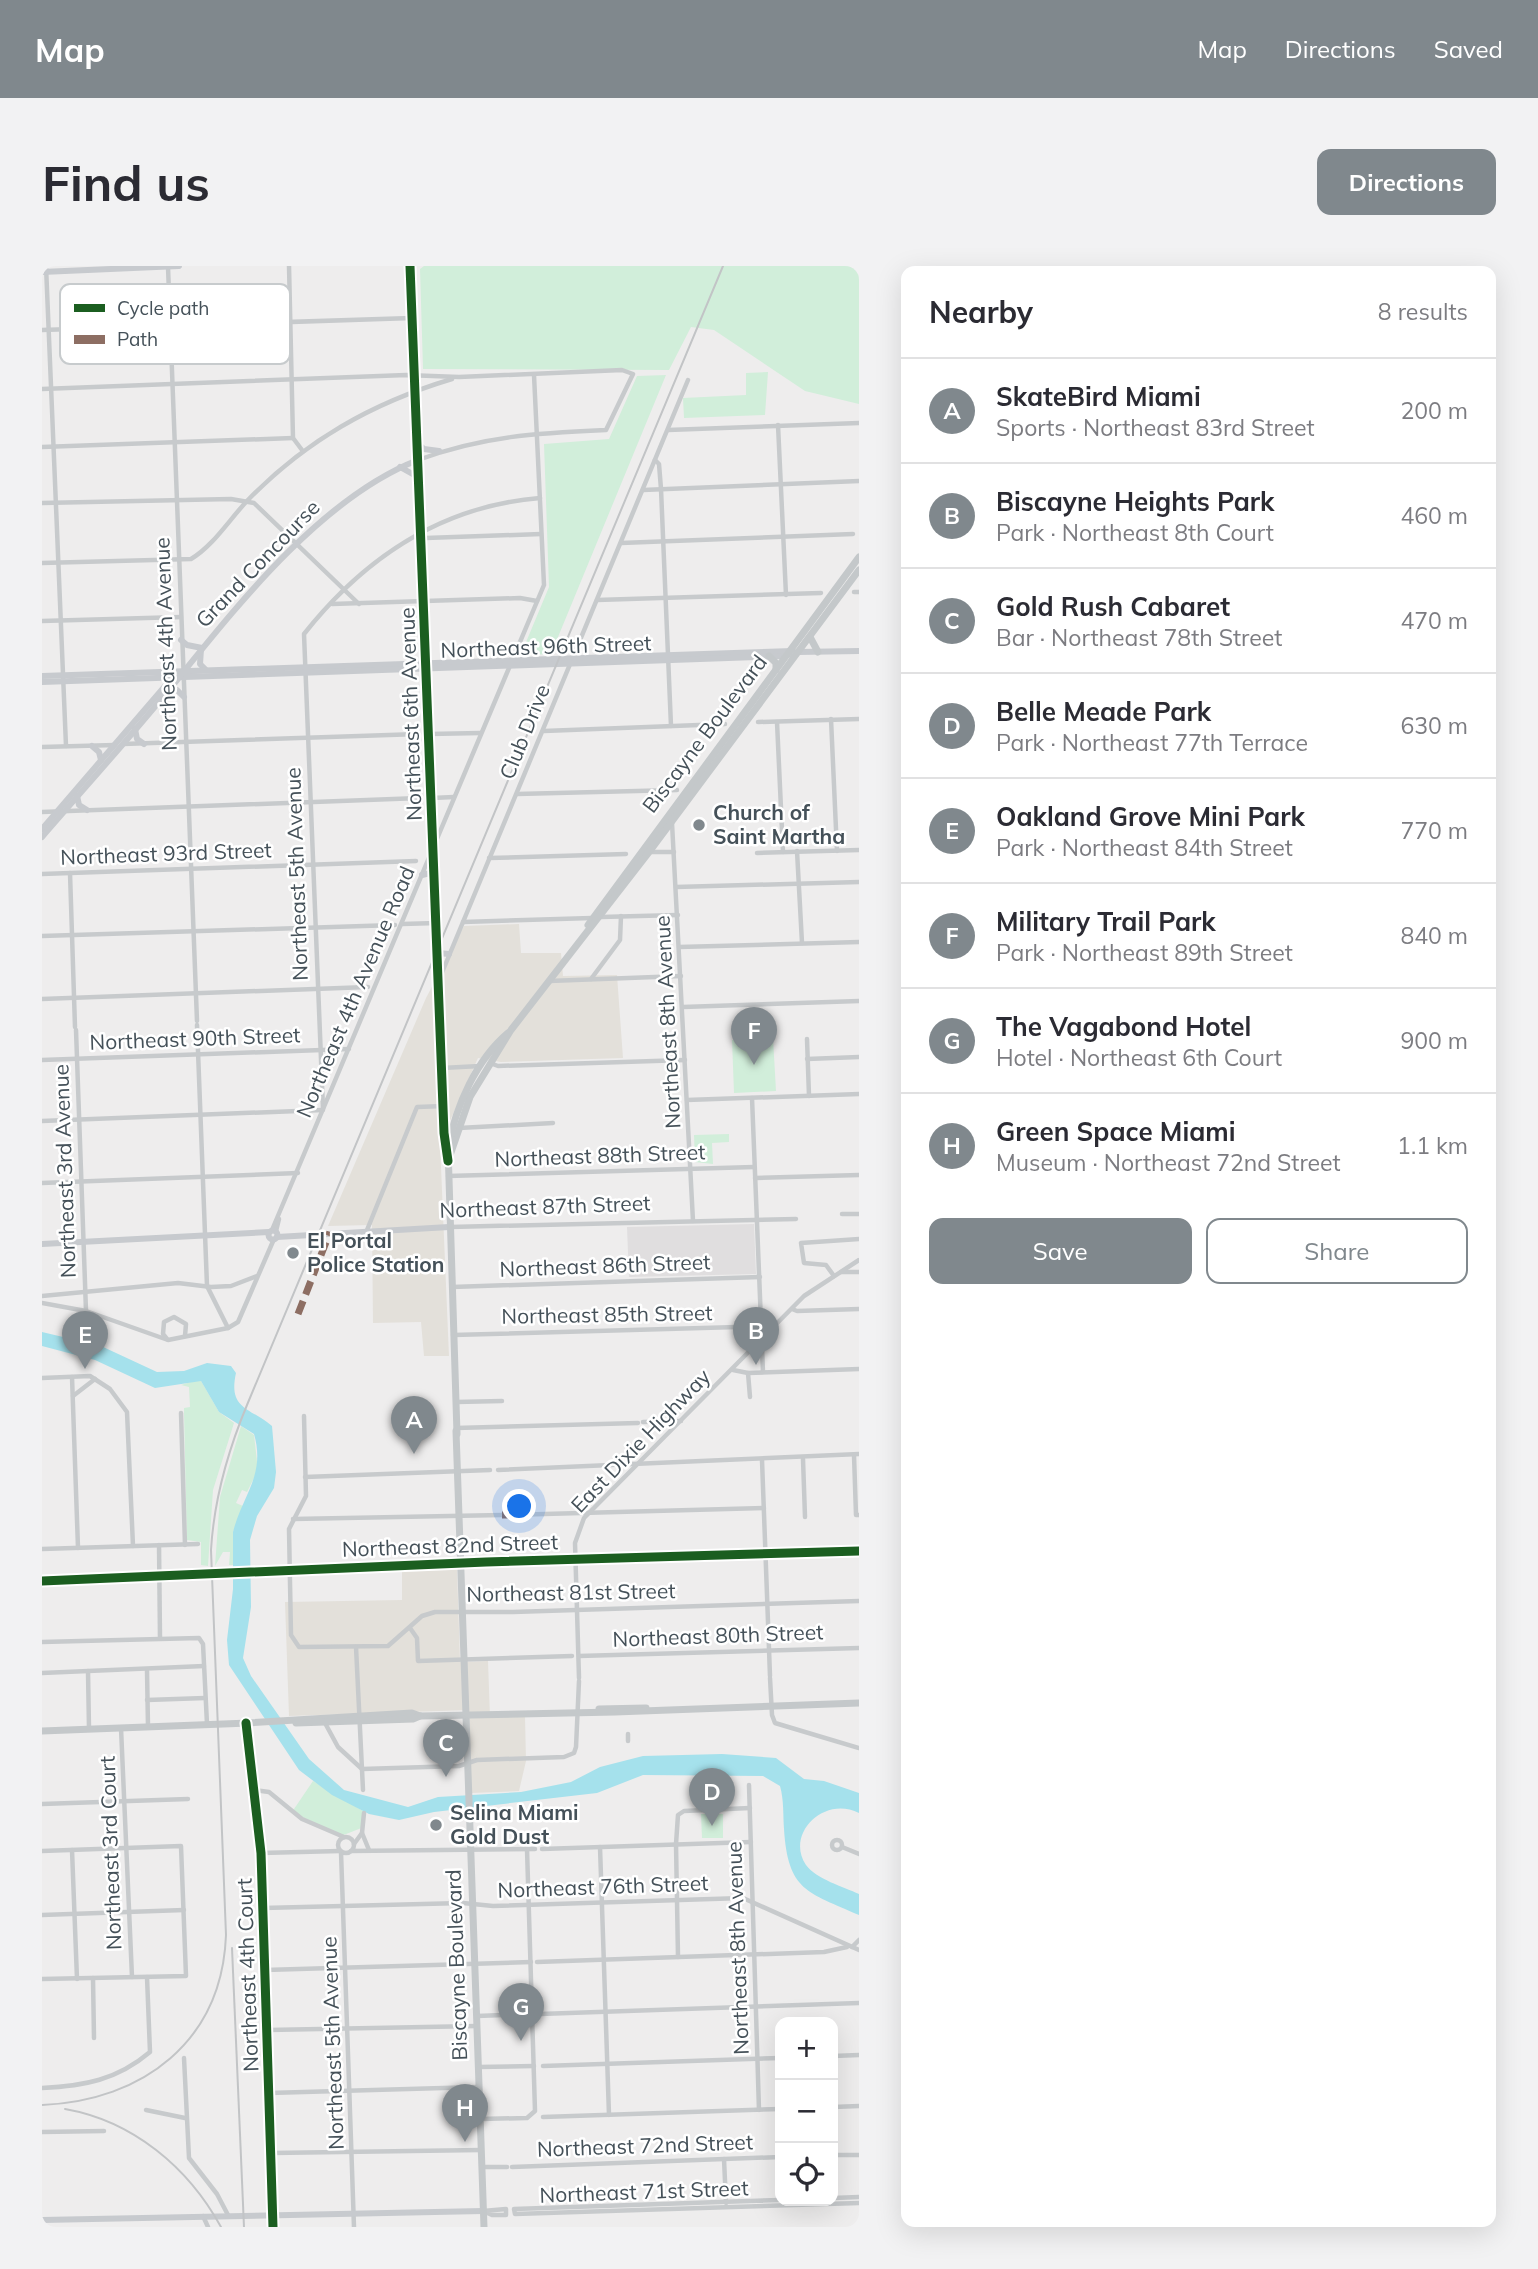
<!DOCTYPE html>
<meta charset="utf-8">
<style>
body{margin:0;font-family:Mulish,sans-serif;background:#f2f2f3;color:#2b2b33}
.controls{position:absolute;right:21px;bottom:21px;display:grid;overflow:hidden;border-radius:14px;box-shadow:0 7px 28px #0002}
.controls button{width:63px;height:63px;display:grid;place-items:center;padding:0;border:0;border-bottom:2px solid #e1e1e2;background:#fff;color:#2b2b33;font:35px sans-serif}
.you{position:absolute;left:478px;top:1241px;width:24px;height:24px;margin:-18px;border:5px solid #fff;border-radius:50%;background:#1a73e8;box-shadow:0 0 0 10px #1a73e833}
.badge{display:grid;place-items:center;width:46px;height:46px;border-radius:50%;background:#80888d;color:#fff;font-size:23px;font-weight:700}
.pin{position:absolute;translate:-50% -58px;filter:drop-shadow(0 2px 4px #0008)}
.pin::after{content:'';position:absolute;top:37px;width:24px;height:21px;background:inherit;clip-path:polygon(0 0,100% 0,50% 100%)}
.list{margin:0;padding:0;list-style:none}
h2{display:flex;justify-content:space-between;align-items:center;height:91px;margin:0;padding:0 28px;font-size:30px}
h2 small{font-size:23px;font-weight:400;color:#7c7c81}
.list li{display:grid;grid-template-columns:46px 1fr auto;gap:21px;align-items:center;box-sizing:border-box;height:105px;padding:0 28px;border-top:2px solid #e1e1e2}
.list b{display:block;font-size:26px;white-space:nowrap}
.list p{margin:0;font-size:23px;white-space:nowrap;color:#7c7c81}
.list em{font-size:23px;font-style:normal;color:#7c7c81}
.actions{display:flex;gap:14px;padding:21px 28px}
.actions a{flex:1;padding:16px 0;border:2px solid #80888d;border-radius:14px;text-align:center;font-size:24px;color:#80888d}
.actions .main{background:#80888d;color:#fff}
.icon{flex:none;width:38px;height:38px;fill:none;stroke:currentColor;stroke-width:2;stroke-linecap:round;stroke-linejoin:round}
.map{position:relative;flex:none;width:817px;height:1961px;overflow:hidden;border-radius:14px}
header{display:flex;align-items:center;gap:42px;box-sizing:border-box;height:98px;padding:0 35px;background:#80888d;color:#fff}
header strong{font-size:33px}
nav{display:flex;gap:38px;margin-inline-start:auto;font-size:24px}
.intro{display:flex;align-items:center;justify-content:space-between;box-sizing:border-box;height:168px;padding:0 42px}
h1{margin:0;font-size:49px}
.button{padding:18px 32px;border-radius:14px;background:#80888d;color:#fff;font-size:24px;font-weight:700}
main{display:flex;gap:42px;padding:0 42px}
aside{flex:1;background:#fff;border-radius:14px;box-shadow:0 7px 28px #0002}
.map>svg:first-child{display:block}
.commercial{fill:#e3e0da}
.education{fill:#e0dedf}
.green{fill:#d1eeda}
.water{fill:#a5e1ec}
.lines{fill:none;stroke-linecap:round;stroke-linejoin:round}
.street{stroke:#c7cacc;stroke-width:4.5}
.secondary{stroke:#c7cace;stroke-width:6}
.primary{stroke:#c4c8ca;stroke-width:7}
.rail{stroke:#c2c4c6;stroke-width:2}
.quiet{stroke:#8d6e63;stroke-width:7;stroke-dasharray:14 7;stroke-linecap:butt}
.cycleway-casing{stroke:#fff;stroke-width:13}
.cycleway{stroke:#1b5e20;stroke-width:9}
.poi-dot{fill:#80888d;stroke:#fff;stroke-width:2.5}
.labels{text-anchor:middle;stroke-width:5;stroke-linejoin:round;paint-order:stroke}
.street-label{font-size:21px;fill:#455159;stroke:#fff}
.poi-label{font-size:21px;font-weight:bold;fill:#455159;stroke:#fff;text-anchor:start}
.key{fill:#fff;stroke:#c7cbcd;stroke-width:2}
.key-label{font-size:19px;fill:#455159}
</style>
<header>
<strong>Map</strong>
<nav><a>Map</a><a>Directions</a><a>Saved</a></nav>
</header>
<div class="intro"><h1>Find us</h1><a class="button">Directions</a></div>
<main>
<div class="map">
<svg width="817" height="1961" viewBox="0 0 817 1961">
<rect width="100%" height="100%" fill="#eeeded"/>
<g class="commercial">
<path d="M477 658 479 687H519L521 710 575 709 581 792 459 796 436 792 398 877 407 1090H382L379 1056 331 1057 330 959 286 960 384 732 422 660Z"/>
<path d="M415 1303 418 1396 446 1395 448 1451 483 1450 484 1495 477 1525 429 1527 427 1444 247 1450 243 1336 360 1334V1304Z"/>
</g>
<path class="education" d="M712 958 714 1008 587 1011 585 961Z"/>
<g class="green">
<path d="M382 0H817V138L763 125 672 64 649 61 627 104 381 103 378 3Z"/>
<path d="M726 106 723 149 642 152 641 132 704 129V107Z"/>
<path d="M624 109 509 388 485 389 482 381 507 321 502 178 567 173 595 110Z"/>
<path d="M731 772 734 825 692 827 690 774Z"/>
<path d="M687 868V876L670 877 671 898 653 896 652 869Z"/>
<path d="M152 1115H159L177 1146 192 1157 171 1224 166 1300 159 1299V1276L145 1274 142 1147V1142L148 1141 147 1121 139 1119Z"/>
<path d="M199 1160 212 1169 216 1204 205 1226 200 1224 194 1237 201 1240 191 1266V1299H187L188 1286H181L173 1300 178 1231Z"/>
<path d="M271 1515 321 1545 322 1561 299 1570 250 1546Z"/>
<path d="M659 1548H681V1572H660Z"/>
</g>
<path class="water" d="M0 1066 59 1080 115 1106 142 1105 165 1097 189 1100 194 1107C186 1143 207 1141 230 1160L234 1206 232 1222 215 1250 208 1274 209 1341 201 1392 209 1410 267 1493 302 1524 366 1541 396 1531 479 1526 529 1516 558 1501 601 1490 680 1488 734 1492 762 1513 782 1515 817 1527V1547C782 1529 743 1568 764 1599 774 1613 802 1621 817 1628V1649C765 1626 746 1625 742 1563 741 1549 742 1534 738 1520L721 1510 601 1509 555 1527 392 1546 357 1554 327 1548 290 1529 257 1504 187 1399 185 1374 191 1323V1266C200 1230 224 1209 212 1168L177 1146 159 1115 113 1122 53 1094 0 1080Z"/>
<g class="lines">
<g class="street">
<path d="M4 0 24 480"/>
<path d="M247 0 251 172 260 184"/>
<path d="M126 1 155 755"/>
<path d="M0 64 370 52"/>
<path d="M0 123 364 109 417 111 580 104 591 108 564 164C496 167 440 170 376 194"/>
<path d="M736 159 744 329"/>
<path d="M626 164 817 157"/>
<path d="M0 181 251 172"/>
<path d="M613 194 617 198 619 223 629 460"/>
<path d="M601 224 817 215"/>
<path d="M0 237 189 233 212 237 317 338"/>
<path d="M379 267 384 272 499 268"/>
<path d="M579 277 811 268"/>
<path d="M0 297 149 293C171 280 187 254 205 235 263 175 330 137 410 113"/>
<path d="M812 326H817"/>
<path d="M555 334 779 327"/>
<path d="M290 338 478 332 495 335"/>
<path d="M0 355 139 351"/>
<path d="M789 453 795 585"/>
<path d="M716 456 817 453"/>
<path d="M735 456 741 586"/>
<path d="M502 465 683 458"/>
<path d="M387 468 439 467"/>
<path d="M81 478 377 468"/>
<path d="M0 481 73 479"/>
<path d="M475 528 635 524"/>
<path d="M390 532 412 531"/>
<path d="M0 546 378 532"/>
<path d="M630 557 651 955"/>
<path d="M755 585 760 677"/>
<path d="M608 586H632"/>
<path d="M715 587 817 584"/>
<path d="M447 592 584 588"/>
<path d="M28 607 33 761"/>
<path d="M0 608 374 595"/>
<path d="M634 621 817 616"/>
<path d="M559 651 636 649"/>
<path d="M421 656 550 652"/>
<path d="M360 658 395 657"/>
<path d="M0 670 353 659"/>
<path d="M637 681 817 676"/>
<path d="M399 709 646 114"/>
<path d="M549 713 578 674 579 650"/>
<path d="M507 715 639 710"/>
<path d="M0 733 326 721"/>
<path d="M641 741 817 735"/>
<path d="M155 759 165 1020 186 1062"/>
<path d="M34 764 44 1045"/>
<path d="M765 773 767 830"/>
<path d="M765 793 817 791"/>
<path d="M0 794 307 783"/>
<path d="M448 797 456 800 643 794"/>
<path d="M400 802 438 800"/>
<path d="M710 832 721 1106"/>
<path d="M645 834 817 828"/>
<path d="M281 843 262 368C323 291 399 240 498 232"/>
<path d="M0 855 281 844"/>
<path d="M417 862 511 857"/>
<path d="M406 910 712 901"/>
<path d="M713 912 817 909"/>
<path d="M0 917 256 907"/>
<path d="M800 948H817"/>
<path d="M408 961 754 953"/>
<path d="M230 964 502 319 492 109"/>
<path d="M325 964 375 841 402 840"/>
<path d="M234 965 237 953"/>
<path d="M799 1006H817"/>
<path d="M792 1010 784 999 762 997 759 977 817 973"/>
<path d="M410 1021 718 1011"/>
<path d="M0 1030 136 1017 169 1021 189 1020 215 1010"/>
<path d="M0 1037 44 1045 126 1074 186 1062 196 1056 232 973"/>
<path d="M750 1043 755 1045 817 1043"/>
<path d="M411 1069 731 1060"/>
<path d="M125 1073 121 1068 122 1056 132 1051 144 1058 143 1070"/>
<path d="M691 1104 706 1107 817 1103"/>
<path d="M706 1107 708 1131"/>
<path d="M30 1111 36 1282"/>
<path d="M0 1112 48 1110 68 1123 85 1146 91 1280"/>
<path d="M31 1130 53 1113"/>
<path d="M414 1136 460 1135"/>
<path d="M139 1147 143 1279"/>
<path d="M262 1150 264 1230 247 1263 249 1369 257 1381 346 1380 380 1350 393 1346H471L817 1335"/>
<path d="M601 1156 639 1155"/>
<path d="M414 1162 596 1157"/>
<path d="M812 1189 814 1249H817"/>
<path d="M761 1193 763 1251"/>
<path d="M720 1194 728 1410"/>
<path d="M456 1204 817 1188"/>
<path d="M263 1211 448 1204"/>
<path d="M466 1249 722 1242"/>
<path d="M251 1253 460 1249"/>
<path d="M117 1279 118 1372"/>
<path d="M0 1283 156 1278"/>
<path d="M368 1362 375 1372 376 1395 530 1390"/>
<path d="M0 1376 157 1372 161 1378 165 1458"/>
<path d="M314 1381 321 1524"/>
<path d="M537 1390 817 1382"/>
<path d="M105 1404 106 1461"/>
<path d="M46 1405 47 1463"/>
<path d="M0 1407 162 1400"/>
<path d="M537 1412 533 1277 542 1252 762 1030 817 994"/>
<path d="M728 1412 730 1449 733 1457 817 1482"/>
<path d="M105 1434 163 1432"/>
<path d="M283 1457 296 1481 320 1503 417 1500 435 1494 522 1491 532 1487 534 1481 537 1415"/>
<path d="M79 1462 90 1711"/>
<path d="M586 1468V1475"/>
<path d="M707 1519 717 1844"/>
<path d="M212 1524 227 1526 260 1553 302 1571"/>
<path d="M0 1538 146 1533"/>
<path d="M320 1567 327 1584"/>
<circle cx="304" cy="1579" r="8"/>
<circle cx="795" cy="1579" r="5"/>
<path d="M312 1578 320 1567 322 1547"/>
<path d="M558 1581 567 1849"/>
<path d="M800 1581 817 1588"/>
<path d="M500 1583 709 1576"/>
<path d="M30 1584 35 1713"/>
<path d="M0 1585 139 1580 144 1710 0 1713"/>
<path d="M309 1585 493 1583"/>
<path d="M299 1586 312 1961"/>
<path d="M219 1587 298 1585"/>
<path d="M221 1642 421 1637 451 1640 701 1632 817 1684"/>
<path d="M0 1649 142 1644"/>
<path d="M810 1681 817 1674"/>
<path d="M636 1691 634 1578 636 1549 642 1545 708 1542"/>
<path d="M495 1696 782 1686 805 1681"/>
<path d="M223 1704 489 1696"/>
<path d="M51 1712 52 1772"/>
<path d="M498 1748 817 1737"/>
<path d="M435 1750 490 1748"/>
<path d="M226 1764 435 1760"/>
<path d="M791 1790 817 1789"/>
<path d="M142 1792 147 1892 175 1928 186 1949"/>
<path d="M501 1800 738 1792"/>
<path d="M436 1801 492 1800"/>
<path d="M0 1822C42 1820 75 1814 108 1786L105 1711"/>
<path d="M227 1827 436 1821"/>
<path d="M791 1841 817 1840"/>
<path d="M104 1844 143 1852"/>
<path d="M501 1851 738 1843"/>
<path d="M438 1853 485 1852 493 1845 485 1583"/>
<path d="M0 1866 62 1865"/>
<path d="M230 1887 439 1884"/>
<path d="M791 1889H817"/>
<path d="M682 1893 684 1937"/>
<path d="M440 1901H465"/>
<path d="M470 1901 738 1891"/>
<path d="M791 1932 817 1931"/>
<path d="M738 1934 472 1943 473 1948 817 1937"/>
<path d="M464 1943V1949H450L441 1945Z"/>
<path d="M161 1950 166 1961"/>
</g>
<g class="secondary">
<path d="M368 0 404 883"/>
<path d="M0 6 137 0"/>
<path d="M375 177 382 183 397 185"/>
<path d="M358 201 376 211"/>
<path d="M139 374 145 379 160 382"/>
<path d="M159 383 158 398 164 404"/>
<path d="M0 410 751 385"/>
<path d="M0 416 743 390 756 386 817 385"/>
<path d="M125 425 135 424 142 431"/>
<path d="M93 463 95 473 102 478"/>
<path d="M50 480 57 486 59 494"/>
<path d="M35 530 37 539 45 544"/>
<path d="M0 563 130 412"/>
<path d="M0 571C45 519 92 467 135 414 198 336 281 231 376 194"/>
<path d="M380 609 388 607 393 612"/>
<path d="M396 687 407 688"/>
<circle cx="231" cy="969" r="4.5"/>
<path d="M235 971 407 961"/>
<path d="M0 978 227 966"/>
<path d="M204 1457 219 1587 231 1961"/>
<path d="M0 1954 441 1945"/>
</g>
<g class="primary">
<path d="M768 371 776 386"/>
<path d="M727 390 734 397V404"/>
<path d="M546 659 817 291"/>
<path d="M406 895 428 831 469 764 607 586 817 304"/>
<path d="M414 1165 442 1961"/>
<path d="M415 1168 406 881C414 840 434 794 466 767"/>
<path d="M0 1315 444 1296 817 1285"/>
<path d="M557 1443 604 1442"/>
<path d="M204 1457 370 1447 378 1450 573 1446 817 1437"/>
<path d="M254 1457 371 1453 378 1450"/>
<path d="M0 1465 207 1457"/>
</g>
<g class="rail">
<path d="M190 1682 202 1961"/>
<path d="M0 1839C101 1835 180 1775 184 1669L169 1284C172 1233 185 1187 205 1139L681 0"/>
<path d="M23 1843C91 1855 146 1901 179 1961"/>
</g>
<g class="quiet">
<path d="M256 1048 288 966"/>
<path d="M460 1249H466"/>
</g>
<defs>
<g id="cycleway">
<path d="M368 0 402 867 406 895"/>
<path d="M0 1315 444 1296 817 1285"/>
<path d="M204 1457 219 1587 231 1961"/>
</g>
</defs>
<use href="#cycleway" class="cycleway-casing"/>
<use href="#cycleway" class="cycleway"/>
</g>
<g class="poi-dot">
<circle cx="657" cy="559" r="7"/>
<circle cx="251" cy="987" r="7"/>
<circle cx="394" cy="1559" r="7"/>
</g>
<g class="labels">
<g class="street-label">
<text transform="translate(216 298) rotate(-46)" y="7">Grand Concourse</text>
<text transform="translate(124 378) rotate(-92)" y="7">Northeast 4th Avenue</text>
<text transform="translate(504 381) rotate(-2)" y="7">Northeast 96th Street</text>
<text transform="translate(369 448) rotate(-92)" y="7">Northeast 6th Avenue</text>
<text transform="translate(483 466) rotate(-68)" y="7">Club Drive</text>
<text transform="translate(663 468) rotate(-53)" y="7">Biscayne Boulevard</text>
<text transform="translate(124 588) rotate(-2)" y="7">Northeast 93rd Street</text>
<text transform="translate(255 608) rotate(-92)" y="7">Northeast 5th Avenue</text>
<text transform="translate(314 726) rotate(-67)" y="7">Northeast 4th Avenue Road</text>
<text transform="translate(626 756) rotate(-93)" y="7">Northeast 8th Avenue</text>
<text transform="translate(153 773) rotate(-2)" y="7">Northeast 90th Street</text>
<text transform="translate(558 890) rotate(-2)" y="7">Northeast 88th Street</text>
<text transform="translate(23 905) rotate(-92)" y="7">Northeast 3rd Avenue</text>
<text transform="translate(503 941) rotate(-2)" y="7">Northeast 87th Street</text>
<text transform="translate(563 1000) rotate(-2)" y="7">Northeast 86th Street</text>
<text transform="translate(565 1049) rotate(-1)" y="7">Northeast 85th Street</text>
<text transform="translate(599 1175) rotate(-46)" y="7">East Dixie Highway</text>
<text transform="translate(408 1280) rotate(-2)" y="7">Northeast 82nd Street</text>
<text transform="translate(529 1327) rotate(-1)" y="7">Northeast 81st Street</text>
<text transform="translate(676 1370) rotate(-2)" y="7">Northeast 80th Street</text>
<text transform="translate(69 1587) rotate(-92)" y="7">Northeast 3rd Court</text>
<text transform="translate(561 1621) rotate(-2)" y="7">Northeast 76th Street</text>
<text transform="translate(696 1682) rotate(-92)" y="7">Northeast 8th Avenue</text>
<text transform="translate(415 1699) rotate(-92)" y="7">Biscayne Boulevard</text>
<text transform="translate(206 1709) rotate(-92)" y="7">Northeast 4th Court</text>
<text transform="translate(291 1777) rotate(-92)" y="7">Northeast 5th Avenue</text>
<text transform="translate(603 1880) rotate(-2)" y="7">Northeast 72nd Street</text>
<text transform="translate(602 1926) rotate(-2)" y="7">Northeast 71st Street</text>
</g>
<g class="poi-label">
<text x="671" y="554">Church of<tspan x="671" dy="24">Saint Martha</tspan></text>
<text x="265" y="982">El Portal<tspan x="265" dy="24">Police Station</tspan></text>
<text x="408" y="1554">Selina Miami<tspan x="408" dy="24">Gold Dust</tspan></text>
</g>
</g>
<rect x="18" y="18" width="230" height="80" rx="10" class="key"/>
<rect x="32" y="38" width="31" height="8" fill="#1b5e20"/>
<rect x="32" y="69" width="31" height="9" fill="#8d6e63"/>
<g class="key-label">
<text x="75" y="49">Cycle path</text>
<text x="75" y="80">Path</text>
</g>
</svg>
<div class="controls">
<button>+</button>
<button>−</button>
<button><svg class="icon" aria-label="locate" viewBox="0 0 24 24"><circle cx="12" cy="12" r="6"/><path d="M12 2v4M12 18v4M2 12h4M18 12h4"/></svg></button>
</div>
<div class="you"></div>
<div class="pin badge" style="left:372px;top:1188px">A</div>
<div class="pin badge" style="left:714px;top:1099px">B</div>
<div class="pin badge" style="left:404px;top:1511px">C</div>
<div class="pin badge" style="left:670px;top:1560px">D</div>
<div class="pin badge" style="left:43px;top:1103px">E</div>
<div class="pin badge" style="left:712px;top:799px">F</div>
<div class="pin badge" style="left:479px;top:1775px">G</div>
<div class="pin badge" style="left:423px;top:1876px">H</div>
</div>
<aside>
<h2>Nearby<small>8 results</small></h2>
<ul class="list">
<li><span class="badge">A</span><div><b>SkateBird Miami</b><p>Sports · Northeast 83rd Street</p></div><em>200 m</em></li>
<li><span class="badge">B</span><div><b>Biscayne Heights Park</b><p>Park · Northeast 8th Court</p></div><em>460 m</em></li>
<li><span class="badge">C</span><div><b>Gold Rush Cabaret</b><p>Bar · Northeast 78th Street</p></div><em>470 m</em></li>
<li><span class="badge">D</span><div><b>Belle Meade Park</b><p>Park · Northeast 77th Terrace</p></div><em>630 m</em></li>
<li><span class="badge">E</span><div><b>Oakland Grove Mini Park</b><p>Park · Northeast 84th Street</p></div><em>770 m</em></li>
<li><span class="badge">F</span><div><b>Military Trail Park</b><p>Park · Northeast 89th Street</p></div><em>840 m</em></li>
<li><span class="badge">G</span><div><b>The Vagabond Hotel</b><p>Hotel · Northeast 6th Court</p></div><em>900 m</em></li>
<li><span class="badge">H</span><div><b>Green Space Miami</b><p>Museum · Northeast 72nd Street</p></div><em>1.1 km</em></li>
</ul>
<div class="actions"><a class="main">Save</a><a>Share</a></div>
</aside>
</main>
